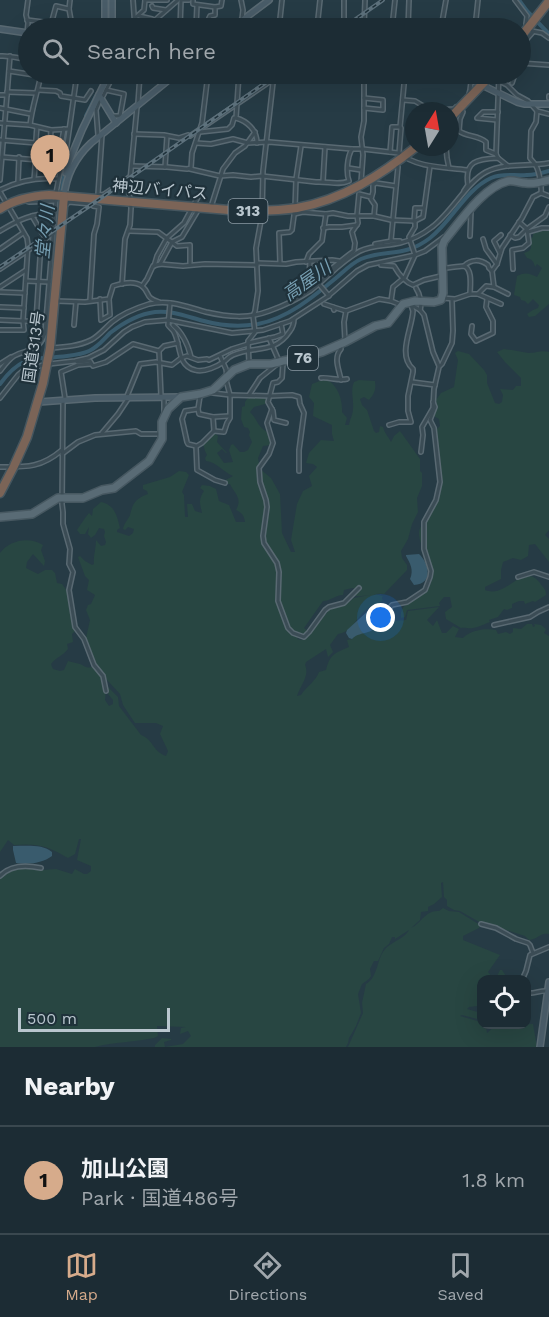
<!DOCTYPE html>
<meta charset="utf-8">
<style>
body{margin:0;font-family:"Work Sans","Noto Sans JP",sans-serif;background:#25343c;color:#f1f3f6}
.controls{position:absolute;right:18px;bottom:18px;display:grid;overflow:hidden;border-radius:12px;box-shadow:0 6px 24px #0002}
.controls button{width:54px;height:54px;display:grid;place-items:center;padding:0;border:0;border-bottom:2px solid #3a484f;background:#1c2c34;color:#f1f3f6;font:30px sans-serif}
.compass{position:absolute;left:405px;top:102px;width:54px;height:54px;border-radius:50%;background:#1c2c34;box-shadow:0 6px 24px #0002;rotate:11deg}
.scale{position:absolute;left:18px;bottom:15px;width:152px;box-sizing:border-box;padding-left:6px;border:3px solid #b9c6ce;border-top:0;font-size:16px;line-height:21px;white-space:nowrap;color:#b9c6ce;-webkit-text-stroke:4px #1f313a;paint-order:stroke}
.you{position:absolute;left:381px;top:618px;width:21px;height:21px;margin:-15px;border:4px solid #fff;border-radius:50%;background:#1a73e8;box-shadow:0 0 0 9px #1a73e833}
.badge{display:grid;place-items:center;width:39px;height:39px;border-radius:50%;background:#d6ab8b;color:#111;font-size:20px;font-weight:700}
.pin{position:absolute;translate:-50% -50px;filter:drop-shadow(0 2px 3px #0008)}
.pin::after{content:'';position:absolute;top:32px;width:21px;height:18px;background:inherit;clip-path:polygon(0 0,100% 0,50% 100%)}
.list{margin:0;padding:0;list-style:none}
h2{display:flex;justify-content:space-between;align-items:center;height:78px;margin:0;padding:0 24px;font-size:26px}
h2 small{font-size:20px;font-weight:400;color:#a0a7ac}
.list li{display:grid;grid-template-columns:39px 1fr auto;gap:18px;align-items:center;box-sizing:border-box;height:108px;padding:0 24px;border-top:2px solid #3a484f}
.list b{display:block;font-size:22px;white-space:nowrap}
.list p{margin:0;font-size:20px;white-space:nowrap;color:#a0a7ac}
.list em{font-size:20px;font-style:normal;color:#a0a7ac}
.icon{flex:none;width:33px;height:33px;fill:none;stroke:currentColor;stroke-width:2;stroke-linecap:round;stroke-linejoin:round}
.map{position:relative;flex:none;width:549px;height:1047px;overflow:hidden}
.search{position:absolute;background:#1c2c34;box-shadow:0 6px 24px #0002;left:18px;right:18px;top:18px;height:66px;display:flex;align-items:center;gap:15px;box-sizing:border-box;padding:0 21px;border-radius:33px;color:#a0a7ac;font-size:22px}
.sheet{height:186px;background:#1c2c34}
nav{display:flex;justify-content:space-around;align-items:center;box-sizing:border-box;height:84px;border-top:2px solid #3a484f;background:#1c2c34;font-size:16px;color:#a0a7ac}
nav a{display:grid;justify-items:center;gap:3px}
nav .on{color:#d6ab8b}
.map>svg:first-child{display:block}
.green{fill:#284642}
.water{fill:#395b6d}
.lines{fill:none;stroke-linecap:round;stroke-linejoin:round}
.river{stroke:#395b6d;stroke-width:4}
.street-casing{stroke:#596972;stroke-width:6}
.secondary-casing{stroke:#596972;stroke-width:8}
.primary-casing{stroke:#475861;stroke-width:10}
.highway-casing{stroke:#45565f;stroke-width:11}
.street{stroke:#3b4c55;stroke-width:3}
.secondary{stroke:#495c68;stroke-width:5}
.primary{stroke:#596b75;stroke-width:7}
.highway{stroke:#7b6457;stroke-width:8}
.rail-casing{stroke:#5d717c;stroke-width:4}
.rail{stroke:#1f313a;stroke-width:1.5;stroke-dasharray:4.5;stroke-linecap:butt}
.labels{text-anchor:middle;stroke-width:4.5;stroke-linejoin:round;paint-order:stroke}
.shield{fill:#1f313a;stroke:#8b99a2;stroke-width:1.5}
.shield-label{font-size:15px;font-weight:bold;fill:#b9c6ce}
.street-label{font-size:16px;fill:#b9c6ce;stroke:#1f313a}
.water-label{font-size:18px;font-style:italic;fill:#779fb2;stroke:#1f313a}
</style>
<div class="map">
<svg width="549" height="1047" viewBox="0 0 549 1047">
<rect width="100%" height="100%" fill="#263b45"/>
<g class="green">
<path d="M544 229 549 231V304L535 316 529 317 527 314 533 310 538 308 539 305 533 299 528 304 525 301 521 300 520 297 514 295 517 276C525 272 529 273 537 277L542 268 537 264 535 267C534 262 532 259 527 258L524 253 529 251 531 248 530 239 533 237V234L536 231Z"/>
<path d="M504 349C512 350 521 352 529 353 538 353 539 350 549 352V530L545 535 549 539V562L535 544 529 545 528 556 521 560 513 558 503 562 501 570V579L485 587V590C507 599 523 561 540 583 543 588 546 588 546 595L535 602 533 601 525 604 524 601H519L512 604V608L507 610 504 609 498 617 489 620 490 622C484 624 479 627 473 628 468 629 466 627 461 628L446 619 445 612 452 607 450 597H444L439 603 440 606 407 610 405 617 401 618C398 599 427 599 431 582 434 568 419 547 419 533 419 525 427 521 430 513 432 510 432 504 433 500 435 495 437 493 440 488 441 486 441 464 440 461 439 457 437 457 437 453 435 445 437 437 436 430L440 426 439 419 434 416 437 406 436 400 441 393 454 387 458 360 455 353 458 351 469 354 484 370 487 375V383L495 403 499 404 502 402 503 395 500 389 513 390 516 386H521V378L505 362 497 352Z"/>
<path d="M325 379C337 383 343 400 342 412L347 418 345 425H349C350 419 353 414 353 409 354 399 350 391 354 382L359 380 375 381C376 389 375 393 369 400L364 397 360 399 362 405 367 410 374 431 376 433 379 432 380 426 383 427C385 434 388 436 391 442L394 436 400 431 420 459V471L422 473V486L417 498 418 512 412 524 408 539 401 551 402 558 407 565V570L384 594C374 593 365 597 355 596L358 589 352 588 344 590 343 595C335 595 331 601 323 601L304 628 309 632 303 636 290 629 289 632 299 637 297 639 302 640 307 637 330 609 345 605 354 598 375 594 383 596 382 598 383 600C377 607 373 604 367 609 356 618 352 632 338 634L330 645 333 652 328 657 326 649 306 662 305 665C310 676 300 686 297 696L301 695C306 687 316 681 319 672L326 670C330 654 335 653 349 647L347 640 352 639 354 636 372 630 376 626H381L383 624 384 618 391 621 406 620 408 611C419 610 428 608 439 607L427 620 433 626 437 620 442 633H446L453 626 459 629 455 637 463 638C471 630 485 628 496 630L498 634 506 632 510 634 513 632V628L521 629 527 624H532L533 627 535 626 534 624 541 625 546 629 544 633 549 636V934C541 932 538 939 529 940L525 936 494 926 481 923 460 911 454 910 447 906V900L444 897 443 882 441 883 442 897 434 904 428 907V911L421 912 420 920 411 928C422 923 425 910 439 911L443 908 449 911 459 912 480 925 479 928 463 936V940L500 955 488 972 492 977 497 976 500 970H502L506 976 504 979 482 980 481 1002 477 1006 469 1007 467 1009 481 1013V1020L462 1015 460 1016 481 1022 486 1028 487 1033 493 1028 502 1025 533 1024 537 1047H348L363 1013 362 1003 366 984C379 977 376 957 387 947 394 941 405 938 409 930L395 939V937H392L389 944 384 948 378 961H374L370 969 371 976 369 979 362 984 358 994 361 1013 356 1026 349 1038 348 1043 346 1047H155V1045L162 1038 171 1039V1040L164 1042 165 1047 183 1044 191 1036 188 1031 180 1034 181 1028 186 1027 157 1026 158 1036 154 1038C135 1042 114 1042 95 1047H0V878L16 868H31L43 870 56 869 72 874 75 869 84 874H87L91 871V866L77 860 81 839H79L75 854 68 858C48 846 37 843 14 845L8 840 0 852V553C9 540 30 536 43 545L41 550 45 561 44 566 33 554 27 562 26 568 38 574 45 570H52L55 573 57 583 62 584 67 591 75 631 72 634 73 642 67 644 68 649C63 656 56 657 51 664L53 669 60 671 64 670 68 661C71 662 76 663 80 664 86 667 87 669 94 666 102 677 107 687 105 700L109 706 113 704V700L108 694V687L118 697 119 706 141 735C154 740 152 751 166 756L168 751 160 734 163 726 156 723H135L123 705 120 694 107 680 94 662 86 638 90 620 86 610 88 605 91 604 95 595 87 590 89 580 85 576 78 557 80 556 85 561 92 565 94 564C93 556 96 549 96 540L101 546 105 545 106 542 104 536 105 532 104 529 99 528 95 535 91 538 88 534 89 527 85 534H80L77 530C79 527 87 515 89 513L92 516 93 509 101 502C115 505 117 516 120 528L117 530V532L129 536 133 533 134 529 128 527 125 530 123 529C124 523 128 520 130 515 133 503 135 499 148 494L147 491 143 489V485L170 477 179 471 186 472 189 475 182 492 184 495 185 517H188L187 504H192L195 511 202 513C200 503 198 500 204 491L200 488 202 485 210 486 216 489 219 501 229 505 236 522H245C244 515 242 513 236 510 243 498 234 493 230 484H226L224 481 233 476C223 472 217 462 206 461L205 458 207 455 205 451 203 443 214 433 218 436 217 442 227 453H226L222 449 217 453 224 463 233 462 229 450 231 445 233 444 240 452H244L248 450 252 442 249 435 250 432 248 428 244 427 241 419 242 407 245 406V402L249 396H263L266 400 265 404 254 407 250 412C254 416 256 420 259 425 266 434 273 431 271 445L263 446 258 458 260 469 271 478 280 494 282 533 291 552H295L291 540 297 504 303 491 312 486 309 476 317 467 313 464 306 463 309 453 321 440 334 441 332 434V425L313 416 314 403 309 397 312 384Z"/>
</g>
<g class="water">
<path d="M419 554C429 563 434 584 414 585L410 579C414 570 410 563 406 556V555Z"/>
<path d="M369 610 380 625C375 627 373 631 368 632 362 634 357 634 352 639L349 638 346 633 347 630Z"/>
<path d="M13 846C26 846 43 844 52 852V856C43 863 28 865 16 863L13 850Z"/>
</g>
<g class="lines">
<g class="river">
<path d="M109 0V28"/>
<path d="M519 0 527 11 549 34"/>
<path d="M86 116 96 96"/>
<path d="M61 196 65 171"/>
<path d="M28 359C34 348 43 345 48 332"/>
<path d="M0 384C23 353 34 360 67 356 75 355 83 354 89 351 98 347 104 339 110 333 123 323 139 314 155 312 172 310 188 317 204 321 222 326 240 327 258 324 288 318 313 297 336 278 343 272 352 263 361 259 386 249 404 258 430 238 452 221 465 190 491 178 503 173 514 176 527 175 535 175 542 173 549 171"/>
</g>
<defs>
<g id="street">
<path d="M133 0 135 28"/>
<path d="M145 0H167"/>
<path d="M193 0V4L215 7 221 6 222 0"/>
<path d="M241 0 243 10 242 19"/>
<path d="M515 0 527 16 526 24"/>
<path d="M152 6 153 8 166 10"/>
<path d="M69 9 70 0"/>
<path d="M139 16 152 19 154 21"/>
<path d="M135 18 144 10 145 0"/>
<path d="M209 18 210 16 215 15V7"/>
<path d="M27 20 51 23"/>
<path d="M81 21 91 22V28"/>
<path d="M505 26V28"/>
<path d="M50 28 56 6 69 9 71 20 70 28"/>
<path d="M146 28 178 0"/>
<path d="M180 28 181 0H189"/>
<path d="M196 28 197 5"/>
<path d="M279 28 282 0"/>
<path d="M317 28 320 0"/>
<path d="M344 28V0"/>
<path d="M364 28 365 0"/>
<path d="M392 28 395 0"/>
<path d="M408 28 409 0"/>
<path d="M441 28 446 0"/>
<path d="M475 28 478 0"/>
<path d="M532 31 542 33 549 38"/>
<path d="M27 33 28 23 26 15 28 0"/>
<path d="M520 47 533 32"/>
<path d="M0 56C10 55 19 59 28 59"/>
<path d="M520 63 549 65"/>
<path d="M9 71 41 76"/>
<path d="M159 74 173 75"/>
<path d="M239 74 236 118C247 121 257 130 257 143"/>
<path d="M405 74 400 127 401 128 399 153C417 168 444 167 467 170"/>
<path d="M499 81 507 85 517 95 528 101 537 111 549 114"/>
<path d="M512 83 515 74"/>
<path d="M38 90 56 91 60 93 61 96 85 100 91 91"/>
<path d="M106 90 124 94 120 116H112"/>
<path d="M7 92 36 93"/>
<path d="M469 94 470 90 472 74"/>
<path d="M0 95H7L0 180"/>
<path d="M7 95 10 56"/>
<path d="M103 96 114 74"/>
<path d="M364 98 383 100V110L364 108"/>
<path d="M549 98V96"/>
<path d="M403 100 415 101 425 107 437 110 454 109 456 107"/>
<path d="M138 103 140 74"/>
<path d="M0 108 31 114"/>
<path d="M460 110 463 112 460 119 459 131C467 137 478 135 486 142V150L496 154"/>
<path d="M497 120 477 118 483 112H498"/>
<path d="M0 123 30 125 51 130 69 129"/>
<path d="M30 125C32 107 38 91 41 74"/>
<path d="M200 132 228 129 232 125 234 118H236"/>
<path d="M134 134 164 135 179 138 188 135 190 136 281 74"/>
<path d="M450 134 458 129"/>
<path d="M98 135 96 110 100 100"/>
<path d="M102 135 98 194 103 195 131 176"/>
<path d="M0 140 36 143"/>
<path d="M62 140 64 129"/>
<path d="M446 147 447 158 449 168"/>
<path d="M352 149H363L398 153"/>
<path d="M390 152 392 127H400"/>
<path d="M2 157 62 162"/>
<path d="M498 158 496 154 499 74"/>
<path d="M49 160 51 130"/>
<path d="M396 164 398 167 391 240 392 241H400"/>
<path d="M132 166 167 167 187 169 191 168 192 153 202 123 208 74"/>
<path d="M67 167 64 166 77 74"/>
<path d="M165 167 167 136"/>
<path d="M348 168 361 170"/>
<path d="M190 169 220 176 233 175 251 177 262 176 316 182C328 181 338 186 349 181 346 173 347 157 352 149L269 142 248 143 233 139 211 144 196 143"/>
<path d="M34 179C36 162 35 145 37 127"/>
<path d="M323 181 325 147"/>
<path d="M18 182 19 157"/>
<path d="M361 182 363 155 361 137 364 121V74"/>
<path d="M0 190C18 181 38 177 58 179"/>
<path d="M464 191 468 185C464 161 477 159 498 158L508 166"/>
<path d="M0 192 27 238 28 245 23 321 24 330H0"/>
<path d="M56 193 62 162 65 151"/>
<path d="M541 193 549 196"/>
<path d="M26 201 29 202 56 201"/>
<path d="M66 205 69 202 91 204 93 206 99 207 97 224 94 234 90 300"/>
<path d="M211 207 223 169 235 153 245 146 255 132"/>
<path d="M294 214 303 212 326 214 333 213 348 216H374L391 220 415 221"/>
<path d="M32 216 42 233"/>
<path d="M374 216 375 205 371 199 373 192V185L376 183 396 186"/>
<path d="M414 221 415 208H423"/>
<path d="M323 228 329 227H342L357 225"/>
<path d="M0 231C18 220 33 213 55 213"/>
<path d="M129 231 158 232 177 246 190 245V265"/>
<path d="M528 232 542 228H549"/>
<path d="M510 235 515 238 519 237 527 229 545 216 549 207"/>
<path d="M470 236 471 211"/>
<path d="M483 239 486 249 497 264"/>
<path d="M375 244 392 241"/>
<path d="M0 249 23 233"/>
<path d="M500 253 494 241 501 235"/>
<path d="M306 262 309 254 322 241 326 214"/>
<path d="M257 263 286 264 296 262 332 260 339 261"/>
<path d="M280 263 279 233 290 232 292 230 295 208 296 179 301 146"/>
<path d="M160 264 172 242 182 237 197 212"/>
<path d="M381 265 394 266C398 273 405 282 413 285L424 280 441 276"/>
<path d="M154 266 157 256 167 238 184 223 198 197"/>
<path d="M464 266C471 259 480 259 488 265L489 268 492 271"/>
<path d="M444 268C449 268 461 266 464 266 473 269 470 287 470 294"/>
<path d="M0 269 54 233"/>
<path d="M513 269 512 250 523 248 529 243 527 229 519 222"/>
<path d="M26 281 49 282"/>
<path d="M318 283 329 296"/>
<path d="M122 284 125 239 130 225 131 208 129 191 137 107"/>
<path d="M308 285C325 276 338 262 354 251L355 243 352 232 358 223 357 215 359 194 371 197"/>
<path d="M142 286 147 279 153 266 160 264 183 266 205 264 257 265"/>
<path d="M0 287 26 270"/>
<path d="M494 287 492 271 497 264 502 248 522 218 533 197 541 193C542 187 539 171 536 166 535 163 532 161 530 158L531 131 536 122 537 111"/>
<path d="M416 288C420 294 422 304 420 310"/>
<path d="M0 292 25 293"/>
<path d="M304 292 308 287 310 262"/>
<path d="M478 294 501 304"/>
<path d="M442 298 455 299 470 294H478L486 286 494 287 508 294"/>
<path d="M100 299 101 320 110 315 109 299"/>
<path d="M56 301 85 302 109 299 113 286C122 283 134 280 142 286 151 294 144 297 159 302"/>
<path d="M391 301 393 287 405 277 415 255 409 237 415 227V221L423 217 430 166"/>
<path d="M170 303 168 325C169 327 173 330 174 332 181 345 177 366 195 370 204 373 218 366 225 361 230 357 227 358 233 355 255 345 274 355 290 331 293 327 294 324 294 319"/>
<path d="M324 304 333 307 334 310"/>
<path d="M413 306 420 310 424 315 433 352 439 366"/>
<path d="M0 307 24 308"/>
<path d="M333 307 346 311"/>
<path d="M0 320 46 322"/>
<path d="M36 321 41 242"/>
<path d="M74 325 76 302"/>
<path d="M173 325C183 333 188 345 191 357"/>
<path d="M472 326 471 334 476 341 493 333V321L486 307 487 299"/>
<path d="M45 332 56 200"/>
<path d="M269 338 279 361"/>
<path d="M345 341 344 322 346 311 379 299 391 301 401 305"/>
<path d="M248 343 275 337 283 334 281 324"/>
<path d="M340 346 341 349C333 358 339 369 341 380"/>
<path d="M51 348C65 347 79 346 91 340 99 336 105 328 112 322 123 313 136 308 149 304 170 299 187 307 206 312 228 317 248 319 269 311 283 306 298 299 310 291 327 278 341 261 360 251 372 245 387 246 400 243 412 240 423 234 432 227 451 213 467 182 486 172 506 162 528 167 549 163"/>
<path d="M220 356 226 369 227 377"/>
<path d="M77 362 90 361 93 366 106 362 133 344 159 351"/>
<path d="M249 363 248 341 255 332 253 316 255 311 258 291 256 248 262 215 263 171 274 74"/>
<path d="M283 363 282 378 278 382 273 383 268 402 273 411 274 420 286 423"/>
<path d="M0 364 11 357"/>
<path d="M91 364 78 365 61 372 65 398 63 401 62 504 63 512V524L70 549 69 564 73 572 69 590 75 627 84 639 94 665 103 676 106 691"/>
<path d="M0 371C4 366 8 360 14 356 28 348 38 354 45 333"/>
<path d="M321 378C329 377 338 381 347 379"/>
<path d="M412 382 435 385"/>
<path d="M213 391V393L230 395 226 380"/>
<path d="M249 395 260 378 276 365"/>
<path d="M127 396 140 364 156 362 172 365 181 358 187 356 198 360 207 359 209 360 232 349 248 344"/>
<path d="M161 396 159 351 164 346 178 343"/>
<path d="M200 396 198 409 199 414 213 417 229 416"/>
<path d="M0 398 18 375 25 369 49 364 75 361 88 358 104 350 124 332 132 327 145 322 168 320 232 333 263 330 290 321 327 297 357 271 368 265 415 255 425 251 444 237"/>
<path d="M164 398V413"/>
<path d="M198 409 185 411 182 419 187 442 188 444 196 446 197 470 215 480 225 483"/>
<path d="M272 409 267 423 273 443 269 454 259 468 260 482 266 500 267 507 263 536 264 543 277 563 279 572 278 601 288 628 293 633 304 637 309 632 325 610 329 607 344 603 359 588"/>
<path d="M389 425 399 422H411L408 411V396L413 372V369C397 355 412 329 413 311L411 305 409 303"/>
<path d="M214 431 224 432 227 423 230 418V395L270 396 292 395 299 397 300 404 304 413 299 450V471"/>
<path d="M102 433 118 414 128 399"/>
<path d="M197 446 202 443 214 431 213 417"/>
<path d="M421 452 423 435 422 427 433 408 434 389 439 367 442 364 452 343 453 331 452 300"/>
<path d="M62 454 78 442 95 435 136 431 141 434H160"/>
<path d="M0 467C26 467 41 468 62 450"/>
<path d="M518 577 534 572 549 577"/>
<path d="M386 613 392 605 407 602 425 590 430 577 431 571 424 549V522L436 500 440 482 434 428 430 420 435 407 433 402"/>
<path d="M494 625 530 617 538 612 549 607"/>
<path d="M0 876C10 865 27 865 41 868"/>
<path d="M481 924 496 928 516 939 528 943 530 945 533 953"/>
<path d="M522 980 526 971 530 955 549 947"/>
<path d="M526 993C536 994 540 990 547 991"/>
</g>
<g id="secondary">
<path d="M105 0V28"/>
<path d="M112 28V0"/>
<path d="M232 28 269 0"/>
<path d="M0 29 28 33"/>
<path d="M459 74 517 102 525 104H549"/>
<path d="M99 95 116 123"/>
<path d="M66 173 70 159 82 130 109 74"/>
<path d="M64 197C66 175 75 158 91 143L176 74"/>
<path d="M39 402 95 398 181 397"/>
<path d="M540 1047 549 982"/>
</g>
<path id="primary" d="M0 517 32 514 58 498H83L102 490 114 488 149 461 162 439V422L168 409 181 397 200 394 213 390 234 370 249 364H271L283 361 305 357 322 352 345 342 375 326 388 323 403 304 415 301 434 302 441 300 443 293 442 247 444 241C460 222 483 187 508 181 514 180 520 183 526 183 534 184 542 182 549 180"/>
<g id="highway">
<path d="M520 38 549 1"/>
<path d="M450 118 492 74"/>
<path d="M0 209C15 199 31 196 49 195L241 211C260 211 278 211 297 208 342 200 381 175 416 147"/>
<path d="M0 493 14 466 27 437 43 383 50 348 64 197"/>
</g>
</defs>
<use href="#street" class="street-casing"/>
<use href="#secondary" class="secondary-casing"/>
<use href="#primary" class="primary-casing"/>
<use href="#highway" class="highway-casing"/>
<use href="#street" class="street"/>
<use href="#secondary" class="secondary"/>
<use href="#primary" class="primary"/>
<use href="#highway" class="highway"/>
<defs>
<g id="rail">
<path d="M343 28 383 0"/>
<path d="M0 267 88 207 278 74"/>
</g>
</defs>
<use href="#rail" class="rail-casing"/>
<use href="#rail" class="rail"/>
</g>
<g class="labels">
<g class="shield">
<rect x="228.5" y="199" width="39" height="24" rx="4.5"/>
<rect x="288" y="346" width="30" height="24" rx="4.5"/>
</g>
<g class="shield-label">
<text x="248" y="216">313</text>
<text x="303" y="363">76</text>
</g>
<g class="street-label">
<text transform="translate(160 189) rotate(5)" y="6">神辺バイパス</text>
<text transform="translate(33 347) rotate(-82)" y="6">国道313号</text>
</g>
<g class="water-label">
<text transform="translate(45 232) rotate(-84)" y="6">堂々川</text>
<text transform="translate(307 281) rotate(-35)" y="6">高屋川</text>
</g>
</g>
</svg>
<div class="controls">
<button><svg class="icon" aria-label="locate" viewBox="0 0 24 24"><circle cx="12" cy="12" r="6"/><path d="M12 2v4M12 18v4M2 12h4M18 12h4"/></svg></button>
</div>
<svg class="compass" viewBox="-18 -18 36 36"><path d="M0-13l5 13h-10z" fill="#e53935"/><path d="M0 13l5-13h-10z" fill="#a0a7ac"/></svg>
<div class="scale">500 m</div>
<div class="you"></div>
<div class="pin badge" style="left:50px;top:185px">1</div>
<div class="search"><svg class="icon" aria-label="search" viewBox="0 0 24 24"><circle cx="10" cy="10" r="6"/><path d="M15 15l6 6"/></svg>Search here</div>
</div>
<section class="sheet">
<h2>Nearby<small></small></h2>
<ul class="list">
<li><span class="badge">1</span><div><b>加山公園</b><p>Park · 国道486号</p></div><em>1.8 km</em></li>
</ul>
</section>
<nav>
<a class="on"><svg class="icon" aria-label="map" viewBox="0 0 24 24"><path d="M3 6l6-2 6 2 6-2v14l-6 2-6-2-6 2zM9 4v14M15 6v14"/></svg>Map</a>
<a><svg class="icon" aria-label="directions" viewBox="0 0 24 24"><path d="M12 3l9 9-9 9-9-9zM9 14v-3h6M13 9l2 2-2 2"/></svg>Directions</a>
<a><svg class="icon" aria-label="saved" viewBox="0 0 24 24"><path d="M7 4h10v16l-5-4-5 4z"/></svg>Saved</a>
</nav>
